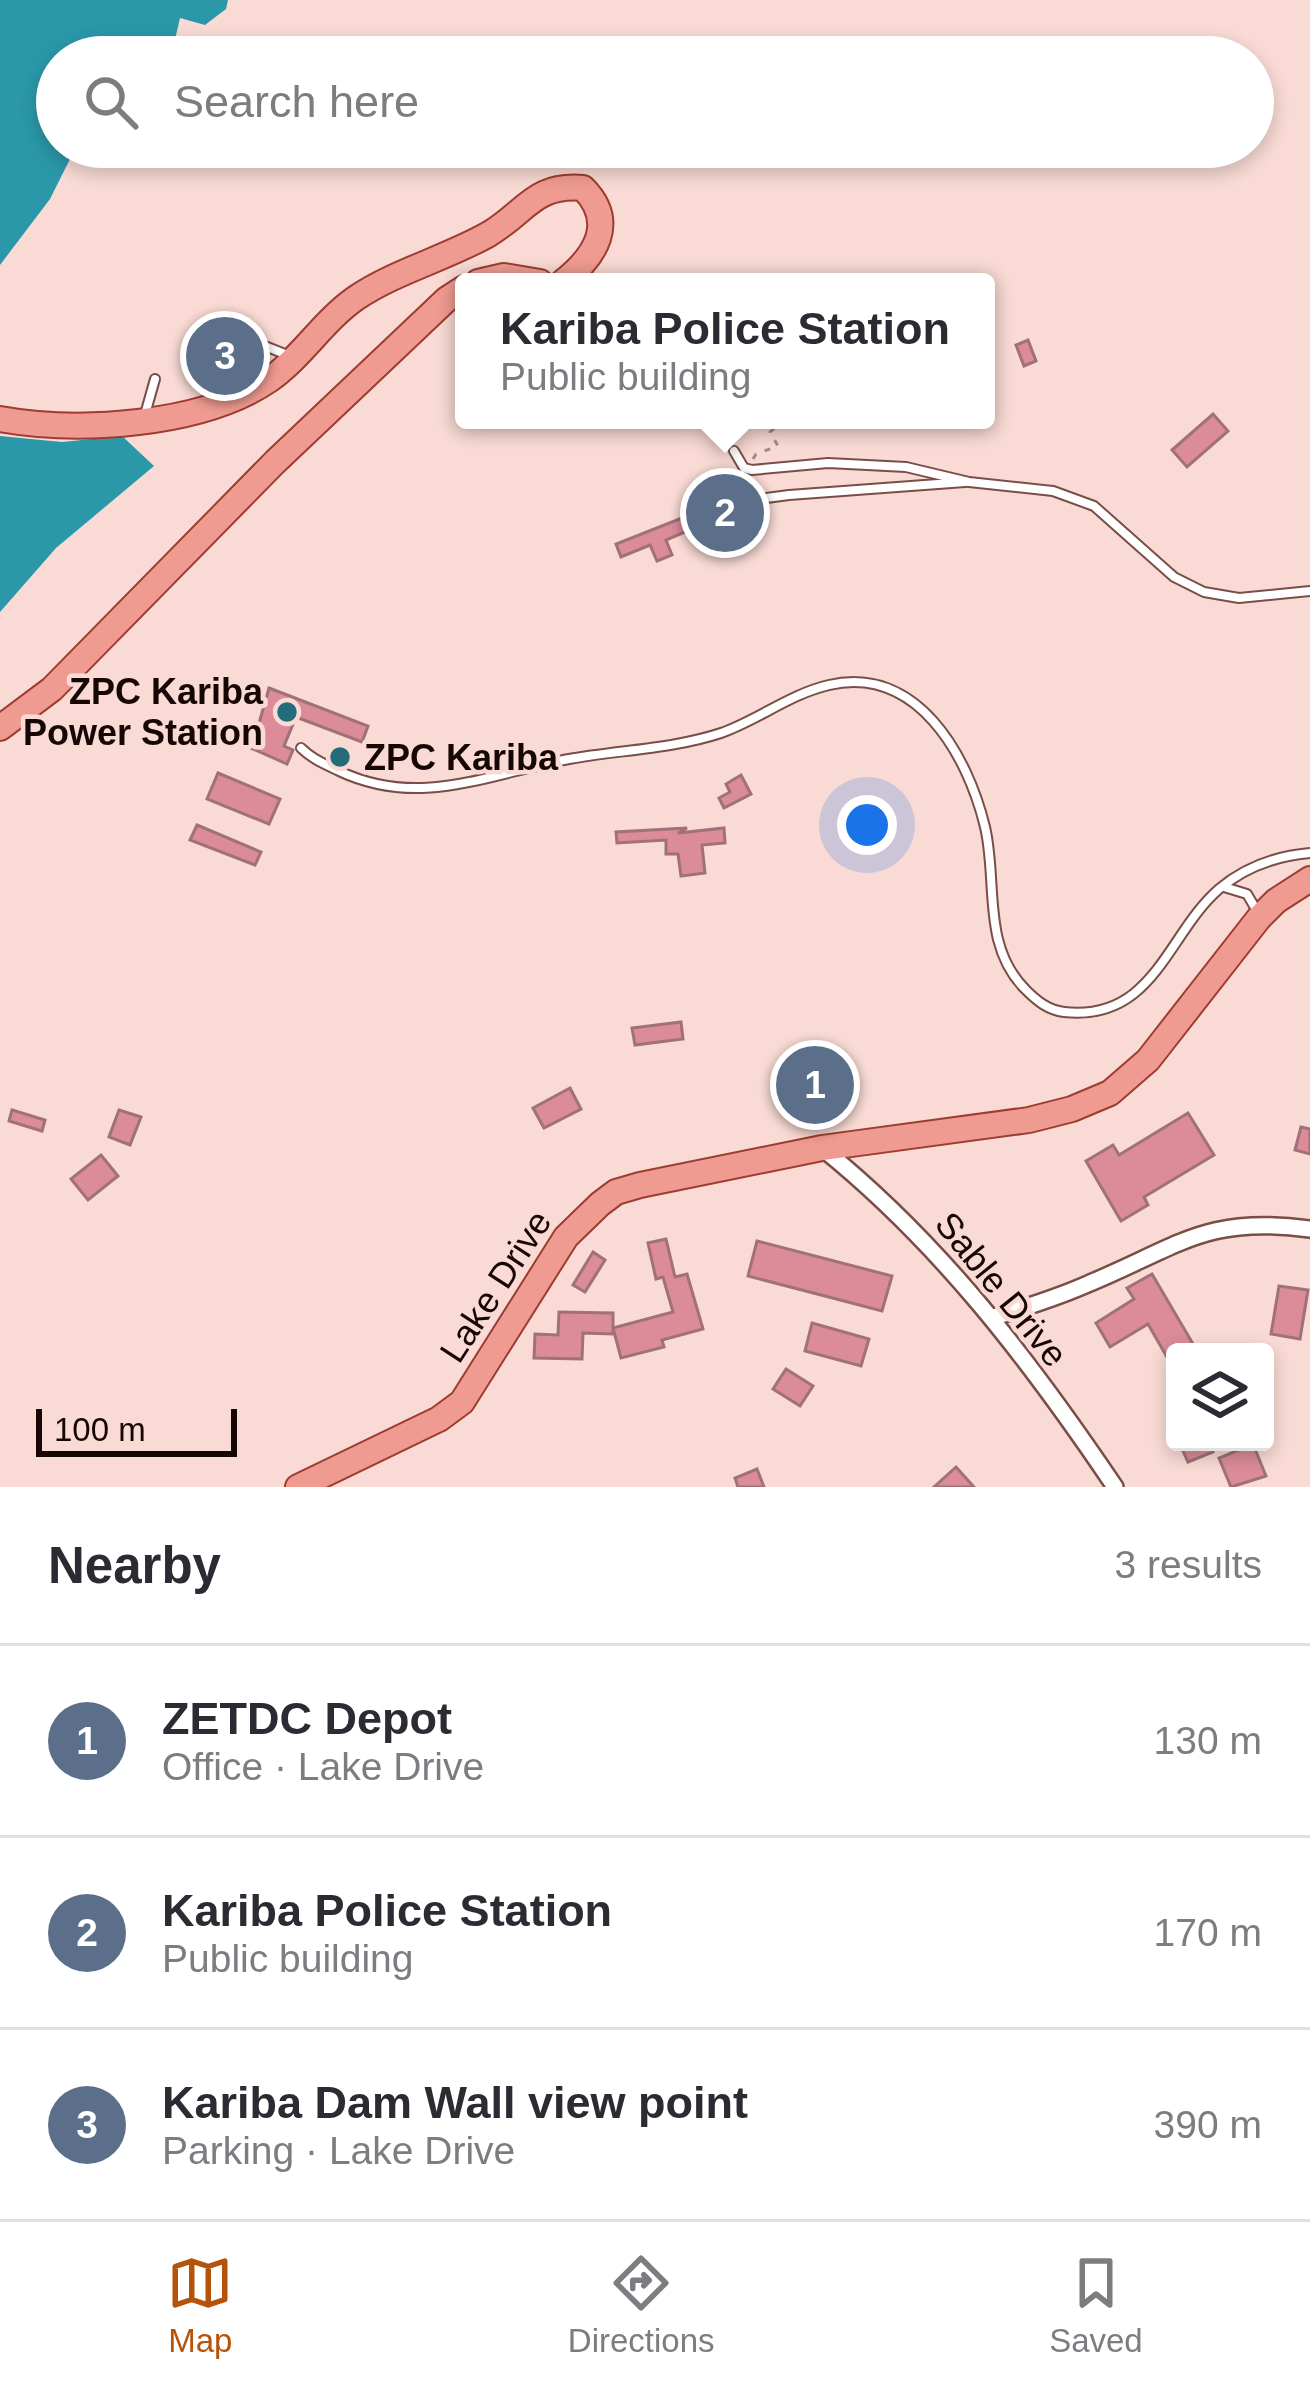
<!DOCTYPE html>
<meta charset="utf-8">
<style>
body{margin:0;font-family:Arial,sans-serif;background:#f2f2f3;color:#2b2b33}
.controls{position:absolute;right:36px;bottom:36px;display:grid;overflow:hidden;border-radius:12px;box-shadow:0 6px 18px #0003}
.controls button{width:108px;height:108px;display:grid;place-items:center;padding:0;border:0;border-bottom:3px solid #e1e1e2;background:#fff;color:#2b2b33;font:60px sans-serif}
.scale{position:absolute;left:36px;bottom:30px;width:201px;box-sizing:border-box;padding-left:12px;border:6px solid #160705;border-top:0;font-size:33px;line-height:42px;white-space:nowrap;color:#160705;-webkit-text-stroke:9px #f9dad4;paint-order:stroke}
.you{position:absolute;left:867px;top:825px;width:42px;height:42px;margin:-30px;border:9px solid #fff;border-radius:50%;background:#1a73e8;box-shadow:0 0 0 18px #1a73e833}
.badge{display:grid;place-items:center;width:78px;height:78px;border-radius:50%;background:#b45309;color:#fff;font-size:39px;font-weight:700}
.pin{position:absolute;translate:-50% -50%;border:6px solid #fff;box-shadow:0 3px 12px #0006}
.popup{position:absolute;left:455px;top:273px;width:540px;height:156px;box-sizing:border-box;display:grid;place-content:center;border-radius:12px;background:#fff;filter:drop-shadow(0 3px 9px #0005);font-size:39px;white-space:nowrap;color:#7c7c81}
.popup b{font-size:45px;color:#2b2b33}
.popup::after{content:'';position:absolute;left:50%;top:100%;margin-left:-24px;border:24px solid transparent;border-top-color:#fff}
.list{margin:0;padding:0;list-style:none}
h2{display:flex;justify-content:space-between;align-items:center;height:156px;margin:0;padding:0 48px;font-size:51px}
h2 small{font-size:39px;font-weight:400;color:#7c7c81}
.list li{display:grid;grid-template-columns:78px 1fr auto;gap:36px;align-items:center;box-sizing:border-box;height:192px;padding:0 48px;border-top:3px solid #e1e1e2}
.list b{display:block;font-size:45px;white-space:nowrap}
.list p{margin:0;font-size:39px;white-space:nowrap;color:#7c7c81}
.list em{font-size:39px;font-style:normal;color:#7c7c81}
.icon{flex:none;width:66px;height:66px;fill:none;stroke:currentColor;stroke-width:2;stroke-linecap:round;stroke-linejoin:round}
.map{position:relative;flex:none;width:1310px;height:1487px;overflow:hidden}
.search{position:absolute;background:#fff;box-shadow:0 6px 18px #0003;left:36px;right:36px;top:36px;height:132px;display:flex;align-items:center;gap:30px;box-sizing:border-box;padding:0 42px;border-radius:66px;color:#7c7c81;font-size:45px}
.sheet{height:732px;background:#fff}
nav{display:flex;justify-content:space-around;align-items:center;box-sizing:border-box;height:168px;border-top:3px solid #e1e1e2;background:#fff;font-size:33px;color:#7c7c81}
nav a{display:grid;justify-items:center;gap:6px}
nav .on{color:#b45309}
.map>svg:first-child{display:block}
.water{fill:#2a98a9}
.building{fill:#db8c98;stroke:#a07178;stroke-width:3}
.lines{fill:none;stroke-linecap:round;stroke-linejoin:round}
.service-casing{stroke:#794e47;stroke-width:12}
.minor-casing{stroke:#794e47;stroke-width:20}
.primary-casing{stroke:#9d3c31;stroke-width:28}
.path{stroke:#a38a86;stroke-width:3;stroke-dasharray:6 9;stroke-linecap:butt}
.service{stroke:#fff;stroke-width:8}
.minor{stroke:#fff;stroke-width:15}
.primary{stroke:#f09b91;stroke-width:24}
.poi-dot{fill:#246d78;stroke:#f9dad4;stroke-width:4.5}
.labels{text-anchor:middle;stroke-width:9;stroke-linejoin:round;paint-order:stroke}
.poi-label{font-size:36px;font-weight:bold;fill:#160705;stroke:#f9dad4;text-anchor:end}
.street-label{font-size:36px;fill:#160705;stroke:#f9dad4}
</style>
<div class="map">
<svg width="1310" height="1487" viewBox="0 0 1310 1487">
<rect width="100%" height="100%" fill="#f9dad4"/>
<g class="water">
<path d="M0 0H228L226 9 205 25 180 18 171 57H57V147H76L50 199 0 265Z"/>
<path d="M0 436 62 442 122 436 154 466 56 548 0 612Z"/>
</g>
<g class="building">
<path d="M1028 340 1036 361 1024 366 1016 345Z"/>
<path d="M1213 414 1228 431 1187 467 1172 450Z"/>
<path d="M687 516 692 529 666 540 672 555 657 561 650 545 621 557 616 544Z"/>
<path d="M269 688 368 726 362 742 296 717 284 746 293 750 287 764 244 745 250 731 256 734Z"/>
<path d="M218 773 280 799 269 824 207 799Z"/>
<path d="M741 775 751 794 724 808 719 798 730 792 726 784Z"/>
<path d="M197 825 261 852 255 865 190 840Z"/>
<path d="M687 828 678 833 724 828 725 843 702 845 705 873 681 876 678 854H666V840L617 843 616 832Z"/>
<path d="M681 1022 683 1039 635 1045 632 1028Z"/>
<path d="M831 1069 833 1094 797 1097 795 1072Z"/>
<path d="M570 1088 581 1109 544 1128 533 1108Z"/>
<path d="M12 1110 45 1120 42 1131 9 1121Z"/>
<path d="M119 1110 141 1117 130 1145 109 1137Z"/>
<path d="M1188 1113 1214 1155 1144 1197 1148 1205 1121 1221 1086 1161 1113 1145 1119 1155Z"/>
<path d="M1301 1127 1310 1129V1154L1295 1150Z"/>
<path d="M101 1155 118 1176 88 1200 71 1179Z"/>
<path d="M666 1239 675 1277 687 1274 703 1329 662 1340 664 1347 621 1358 613 1328V1334L583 1333 582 1359 534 1358 535 1334 558 1335 559 1312 613 1313V1328L673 1312 663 1277 656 1279 648 1243Z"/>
<path d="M757 1241 892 1276 882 1311 748 1276Z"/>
<path d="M593 1252 605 1260 585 1292 573 1285Z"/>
<path d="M1152 1274 1193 1344 1168 1359 1148 1324 1110 1347 1096 1323 1134 1299 1127 1288Z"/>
<path d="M1279 1286 1308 1290 1300 1339 1271 1334Z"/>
<path d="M812 1323 869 1339 861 1366 805 1351Z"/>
<path d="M786 1369 813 1386 800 1406 773 1389Z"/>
<path d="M1179 1442H1209L1213 1452 1188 1462Z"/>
<path d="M1253 1444 1266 1476 1231 1487 1219 1458Z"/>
<path d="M956 1467 974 1487H934Z"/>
<path d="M757 1469 764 1487H738L735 1478Z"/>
</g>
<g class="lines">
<defs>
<g id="service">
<path d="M247 339 290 356"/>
<path d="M144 418 155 379"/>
<path d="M734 451 744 468 752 470 828 463 906 467 969 482 1053 491 1094 506 1174 577 1204 592 1239 598 1310 591"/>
<path d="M721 504 789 495 965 482"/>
<path d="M301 748C312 759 325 764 339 771 420 809 487 774 569 759 618 750 673 749 721 733 758 720 790 694 829 685 916 665 967 753 985 827 998 882 981 946 1026 990 1037 1001 1048 1010 1064 1012 1154 1022 1167 934 1219 889 1245 867 1276 856 1310 853"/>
<path d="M1224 887 1247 894 1257 911"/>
</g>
<g id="minor">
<path d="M822 1148C941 1244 1030 1361 1115 1487"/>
<path d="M994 1317C1027 1307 1059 1297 1090 1283 1179 1246 1207 1215 1310 1229"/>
</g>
<g id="primary">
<path d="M478 282 504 276 540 282"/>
<path d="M0 419C78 433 201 426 269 380 302 357 323 321 356 298 396 271 447 258 489 234 527 211 534 184 583 188 617 222 596 256 563 282"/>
<path d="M0 728 52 689 275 462 447 299 464 288"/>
<path d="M298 1487 439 1419 462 1402 566 1237 600 1204 616 1192 640 1185 822 1148 1029 1120 1072 1109 1110 1093 1148 1060 1259 918 1276 901 1310 879"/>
</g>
</defs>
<use href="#service" class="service-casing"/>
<use href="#minor" class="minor-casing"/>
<use href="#primary" class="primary-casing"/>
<path class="path" d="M753 459 756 454 778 446 770 432 778 425"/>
<use href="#service" class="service"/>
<use href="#minor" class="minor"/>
<use href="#primary" class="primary"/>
</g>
<g class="poi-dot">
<circle cx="287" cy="712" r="12"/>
<circle cx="340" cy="757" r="12"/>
</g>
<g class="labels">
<g class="poi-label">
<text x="263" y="704">ZPC Kariba<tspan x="263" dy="41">Power Station</tspan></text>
<text x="364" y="770" text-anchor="start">ZPC Kariba</text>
</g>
<g class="street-label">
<text transform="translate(495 1286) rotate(-57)" y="13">Lake Drive</text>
<text transform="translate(1002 1289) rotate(51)" y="13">Sable Drive</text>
</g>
</g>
</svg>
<div class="controls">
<button><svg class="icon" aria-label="layers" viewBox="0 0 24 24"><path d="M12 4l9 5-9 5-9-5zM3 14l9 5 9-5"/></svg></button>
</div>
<div class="scale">100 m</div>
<div class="you"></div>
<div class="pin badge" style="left:815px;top:1085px;background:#5c6f8a">1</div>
<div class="pin badge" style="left:725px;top:513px;background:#5c6f8a">2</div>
<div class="popup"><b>Kariba Police Station</b>Public building</div>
<div class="pin badge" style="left:225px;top:356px;background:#5c6f8a">3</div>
<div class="search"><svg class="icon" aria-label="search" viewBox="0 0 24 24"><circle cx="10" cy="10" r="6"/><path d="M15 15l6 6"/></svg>Search here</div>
</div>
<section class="sheet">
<h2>Nearby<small>3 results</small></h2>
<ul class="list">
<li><span class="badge" style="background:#5c6f8a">1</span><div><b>ZETDC Depot</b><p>Office · Lake Drive</p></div><em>130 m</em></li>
<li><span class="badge" style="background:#5c6f8a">2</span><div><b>Kariba Police Station</b><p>Public building</p></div><em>170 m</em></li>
<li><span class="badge" style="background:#5c6f8a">3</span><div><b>Kariba Dam Wall view point</b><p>Parking · Lake Drive</p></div><em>390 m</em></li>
</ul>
</section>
<nav>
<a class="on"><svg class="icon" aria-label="map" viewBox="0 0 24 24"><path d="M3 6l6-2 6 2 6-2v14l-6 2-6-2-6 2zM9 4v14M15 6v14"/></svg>Map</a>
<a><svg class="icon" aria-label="directions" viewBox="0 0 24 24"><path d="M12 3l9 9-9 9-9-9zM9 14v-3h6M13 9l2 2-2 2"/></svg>Directions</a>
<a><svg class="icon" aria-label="saved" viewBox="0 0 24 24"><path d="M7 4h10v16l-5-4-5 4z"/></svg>Saved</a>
</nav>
